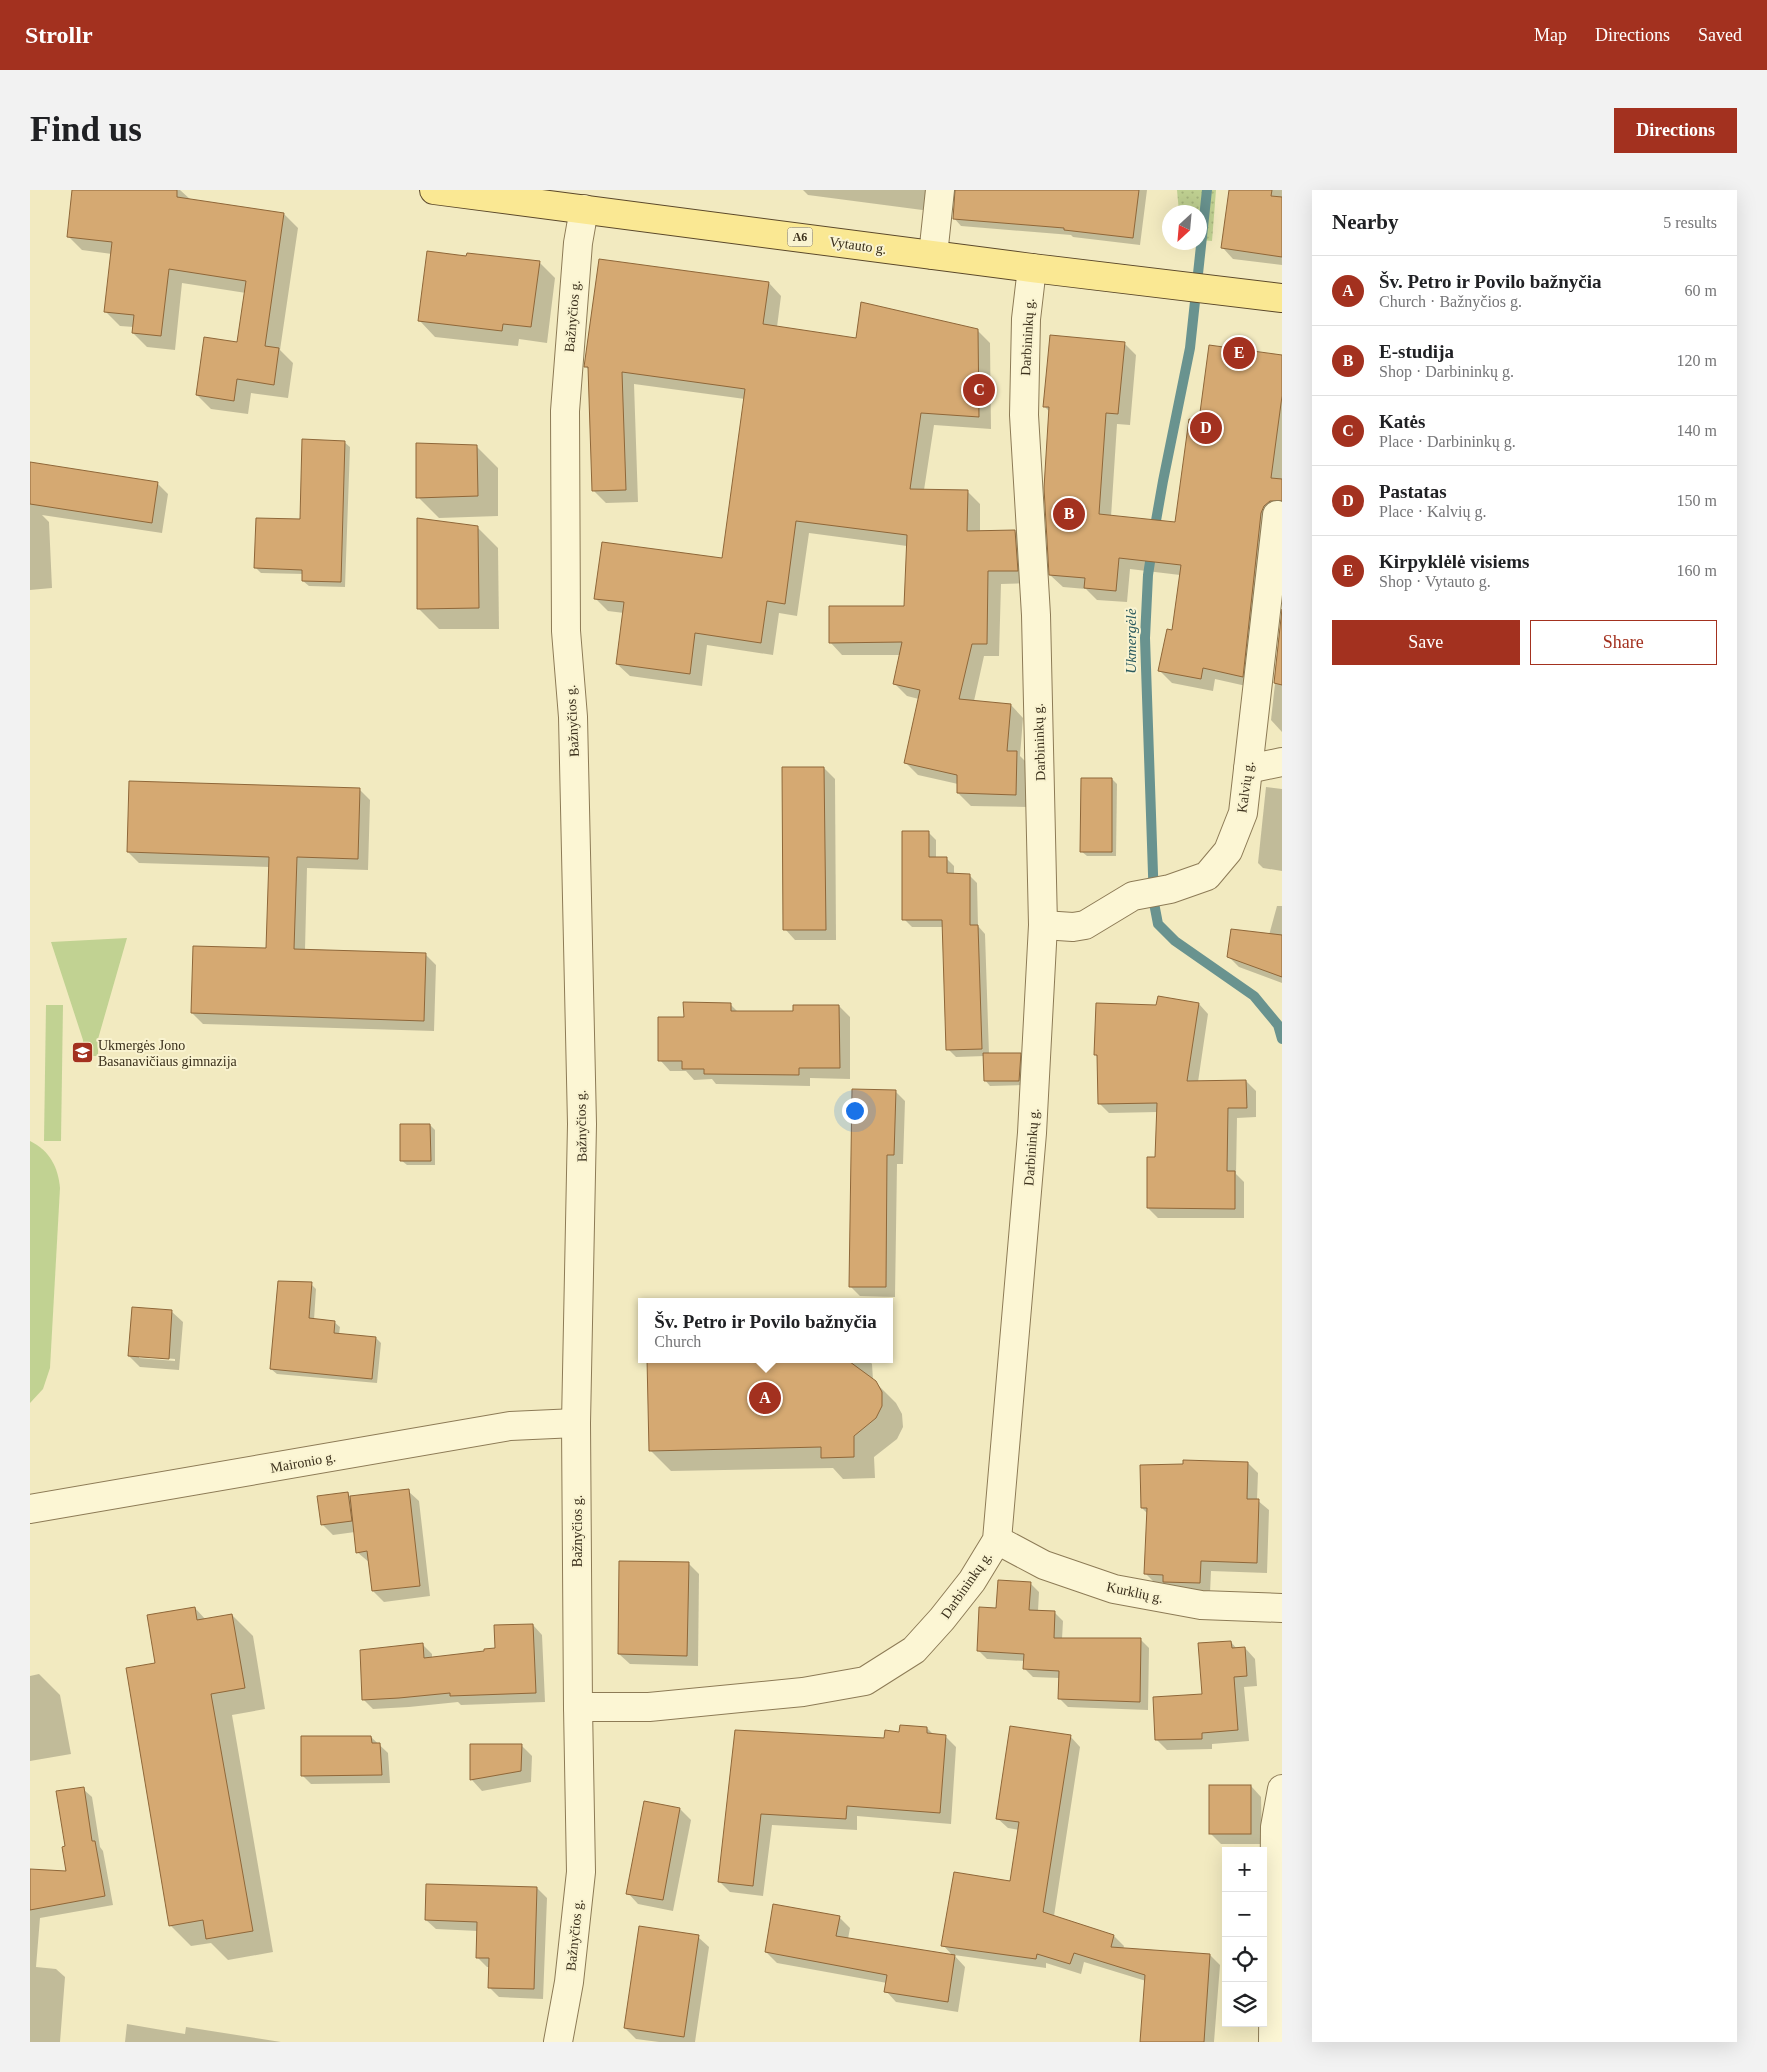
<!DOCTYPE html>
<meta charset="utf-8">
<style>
body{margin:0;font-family:Georgia,serif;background:#f2f2f2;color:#202124}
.controls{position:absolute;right:15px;bottom:15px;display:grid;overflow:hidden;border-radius:0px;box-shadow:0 5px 20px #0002}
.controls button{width:45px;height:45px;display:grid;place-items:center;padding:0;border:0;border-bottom:1px solid #e0e0e0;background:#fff;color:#202124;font:25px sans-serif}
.compass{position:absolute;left:1132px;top:15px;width:45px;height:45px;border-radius:50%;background:#fff;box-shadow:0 5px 20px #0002;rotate:206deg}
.you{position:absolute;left:824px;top:920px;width:18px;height:18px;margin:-12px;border:4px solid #fff;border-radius:50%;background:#1a73e8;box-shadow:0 0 0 8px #1a73e833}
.badge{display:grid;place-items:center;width:32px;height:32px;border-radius:50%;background:#a3311f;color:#fff;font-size:16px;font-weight:700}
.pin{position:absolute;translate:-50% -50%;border:2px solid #fff;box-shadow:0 1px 5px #0006}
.popup{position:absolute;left:608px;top:1108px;width:255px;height:65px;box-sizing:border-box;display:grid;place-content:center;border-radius:0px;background:#fff;filter:drop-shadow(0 1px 4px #0005);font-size:16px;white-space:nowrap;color:#757577}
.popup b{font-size:19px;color:#202124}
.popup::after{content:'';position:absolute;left:50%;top:100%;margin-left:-10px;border:10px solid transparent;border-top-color:#fff}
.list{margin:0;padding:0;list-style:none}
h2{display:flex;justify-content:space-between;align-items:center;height:65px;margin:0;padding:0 20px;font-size:21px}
h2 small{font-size:16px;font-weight:400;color:#757577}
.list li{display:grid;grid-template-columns:32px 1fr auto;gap:15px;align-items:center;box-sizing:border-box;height:70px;padding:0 20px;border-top:1px solid #e0e0e0}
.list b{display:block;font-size:19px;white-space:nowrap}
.list p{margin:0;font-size:16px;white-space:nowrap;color:#757577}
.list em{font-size:16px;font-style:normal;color:#757577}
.actions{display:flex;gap:10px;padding:15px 20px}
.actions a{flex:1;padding:11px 0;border:1px solid #a3311f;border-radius:0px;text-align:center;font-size:18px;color:#a3311f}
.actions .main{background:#a3311f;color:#fff}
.icon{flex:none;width:28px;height:28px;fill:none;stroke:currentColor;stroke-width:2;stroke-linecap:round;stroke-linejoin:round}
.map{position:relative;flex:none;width:1252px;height:1852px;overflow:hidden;border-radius:0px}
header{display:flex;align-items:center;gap:30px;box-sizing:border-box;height:70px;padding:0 25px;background:#a3311f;color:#fff}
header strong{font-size:24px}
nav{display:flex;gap:28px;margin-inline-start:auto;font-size:18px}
.intro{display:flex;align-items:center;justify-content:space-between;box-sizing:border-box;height:120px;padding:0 30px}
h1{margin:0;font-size:35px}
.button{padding:12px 22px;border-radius:0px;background:#a3311f;color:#fff;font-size:18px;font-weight:700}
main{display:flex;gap:30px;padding:0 30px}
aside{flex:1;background:#fff;border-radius:0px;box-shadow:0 5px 20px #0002}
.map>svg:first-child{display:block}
.park{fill:url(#park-dots)}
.pitch{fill:#c1d292}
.shadow{fill:#0003;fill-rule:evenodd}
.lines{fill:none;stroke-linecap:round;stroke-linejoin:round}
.stream{stroke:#69938f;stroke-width:10}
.building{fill:#d5a972;stroke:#8f6739}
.minor-casing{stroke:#8d7b56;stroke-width:30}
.major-casing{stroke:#5b482a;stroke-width:30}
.minor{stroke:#fcf6d4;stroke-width:28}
.major{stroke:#fae893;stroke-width:28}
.labels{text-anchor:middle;stroke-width:4;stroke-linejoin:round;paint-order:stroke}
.shield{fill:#f9f3d0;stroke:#746a52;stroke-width:1}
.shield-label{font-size:12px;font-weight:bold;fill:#3b301c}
.street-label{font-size:14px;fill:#3b301c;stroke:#f9f3d0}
.poi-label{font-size:14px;fill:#3b301c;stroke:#f9f3d0;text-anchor:start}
.water-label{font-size:15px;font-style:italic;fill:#29595d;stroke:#f9f3d0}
</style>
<header>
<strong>Strollr</strong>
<nav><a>Map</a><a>Directions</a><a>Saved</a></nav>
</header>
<div class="intro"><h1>Find us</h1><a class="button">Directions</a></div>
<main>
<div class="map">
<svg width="1252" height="1852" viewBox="0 0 1252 1852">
<defs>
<pattern id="park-dots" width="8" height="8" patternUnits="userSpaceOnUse" patternTransform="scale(1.25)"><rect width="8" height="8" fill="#c1d292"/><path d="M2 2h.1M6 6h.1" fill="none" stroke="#a7b57d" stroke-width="1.8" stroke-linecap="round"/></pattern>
</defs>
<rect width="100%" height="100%" fill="#f2eac0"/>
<path class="park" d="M1147 0H1186L1182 51 1170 50V22H1149Z"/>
<g class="pitch">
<path d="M97 748 68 849V866H52L53 850 21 752Z"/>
<path d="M16 815H33L31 951H14Z"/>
<path d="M0 951C20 961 28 977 30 998L20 1178 13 1199 0 1213Z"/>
</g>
<g class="shadow">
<path d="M43 0H150L161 10 254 24 268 38 250 160 263 173 258 208 221 203 218 224 181 219 167 205 208 153 216 103 152 93 145 160 117 157 103 143 104 137 90 136 76 122 82 64 52 60 38 46Z"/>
<path d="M773 0H904L900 21 778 5Z"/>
<path d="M927 0H1117L1110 55 1043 47 1041 45 931 36 924 28Z"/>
<path d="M1201 0H1252V75L1203 69 1193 58Z"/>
<path d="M437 68 509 72 525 88 517 153 489 149 488 156 405 147 389 130Z"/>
<path d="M739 93 751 106 747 137 827 149 947 140 960 153 961 239 904 235 894 300 937 301 950 314V342H985L997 354 1000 393 971 394 969 466H954L944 511 981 515 993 528 990 566 999 575 998 617 941 616 928 603V594L888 585 875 572 889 509 877 506 864 493 871 465H812L800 452 875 417 877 356 779 343 767 426 749 423 743 465 677 455 672 496 600 486 587 474 594 423 578 421 565 408 693 369 715 209 604 194 608 312 576 313 564 301 559 180 555 176Z"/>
<path d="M1094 153 1106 165 1100 235 1087 234 1081 327 1146 333 1170 231 1252 166V297L1249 296 1243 336 1225 498 1185 489 1183 501 1142 493 1130 481 1143 441 1150 385 1100 379 1097 412 1067 410 1056 399 1033 397 1020 385V222L1014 216Z"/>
<path d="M314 252 320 257 315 397 279 396 273 391 274 384 231 383 226 378 271 330Z"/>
<path d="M447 257 468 278V326L409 328 388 307Z"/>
<path d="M0 287 127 293 138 304 132 343 12 325 19 332 22 398 0 400Z"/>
<path d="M447 337 468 358 469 439H409L388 418Z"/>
<path d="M1252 430V542L1241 530Z"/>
<path d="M794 578 805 589 806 750H765L755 739Z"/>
<path d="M1082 589 1087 594 1086 666H1057L1051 661Z"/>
<path d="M1236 597 1252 599V681L1233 678 1228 673Z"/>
<path d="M329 599 340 610 338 680 277 678 275 760 395 764 406 775 404 841 173 834 162 823 238 759 240 677 109 673 98 662Z"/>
<path d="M898 642 906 650V668H916L924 676V685H939L947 693 948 736 955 744 959 864H990L995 869 994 895 960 896 955 890V866L926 867 918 859 913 737H882L874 729Z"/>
<path d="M1247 716H1252V793L1209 777 1198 766 1239 745Z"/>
<path d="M700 814 708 822H764L809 816 820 827V889L780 888V896L686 894 682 889 664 890 656 881H640L630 870 655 829Z"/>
<path d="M1169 814 1178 824 1168 892 1216 891 1226 901V927L1207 928 1206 984 1214 992V1028H1128L1118 1018 1127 969 1128 922 1079 923 1069 913 1068 868 1066 865 1127 816Z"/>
<path d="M865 901 875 911 873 974H867L865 1107 830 1106 820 1096Z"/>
<path d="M400 935 405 940V975H377L371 970Z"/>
<path d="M281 1094 286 1099 284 1130 304 1132 310 1137 309 1144 346 1148 351 1153 347 1193 247 1184 241 1179Z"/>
<path d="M142 1122 153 1132 149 1180 110 1177 99 1166ZM109 1166 145 1169V1171L109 1168Z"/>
<path d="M618 1169H838L842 1174 843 1190 866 1213 872 1224 873 1237 867 1249 844 1267 845 1288 813 1289 803 1278 641 1281 620 1260Z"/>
<path d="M1218 1273 1228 1283 1227 1310 1239 1320 1237 1383 1181 1381 1180 1403 1144 1402 1137 1394H1126L1116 1384 1118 1324 1112 1318Z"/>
<path d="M378 1301 389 1311 400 1406 354 1412 343 1401 340 1373 327 1362 325 1342 303 1345 292 1334 317 1303 321 1307Z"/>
<path d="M658 1373 669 1384 668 1476 600 1474 589 1464Z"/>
<path d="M1000 1393 1009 1402 1008 1421 1025 1423 1033 1431 1032 1449 1111 1450 1119 1458 1118 1520 1038 1517 1029 1508 1030 1488 1003 1487 994 1478 995 1471 957 1469 948 1460 967 1419Z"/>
<path d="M165 1418 176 1430 202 1425 223 1446 235 1519 202 1525 243 1762 198 1770 181 1753 161 1756 140 1735Z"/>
<path d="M503 1435 512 1445 515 1512 431 1515 428 1512 379 1517 343 1519 333 1509 392 1454 402 1464V1468L455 1463 466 1459Z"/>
<path d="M1201 1452 1207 1459 1215 1458 1225 1469 1227 1496 1214 1497 1219 1551 1182 1554V1559L1137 1560 1126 1549 1173 1505Z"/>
<path d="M9 1484 30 1505 41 1564 0 1571V1486Z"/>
<path d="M897 1538 904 1545 915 1546 926 1557 921 1634 827 1626V1640L742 1635 733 1706 700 1702 689 1691 706 1541 855 1550Z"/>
<path d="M1040 1546 1050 1557 1024 1726 1084 1746 1094 1756 1093 1759 1180 1765 1190 1775 1184 1852H1112L1116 1791 1054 1772 1051 1784 1016 1773V1778L924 1765 935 1777 928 1822 866 1812 856 1801 857 1793 747 1773 736 1762 809 1727 820 1738 818 1749 923 1766 913 1755 981 1693 989 1640 978 1638 967 1628Z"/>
<path d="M341 1547 358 1563 360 1593 281 1594 273 1586Z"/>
<path d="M441 1555H491L502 1566 501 1592 452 1601 442 1590Z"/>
<path d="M1221 1596 1231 1607 1232 1654H1191L1180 1643Z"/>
<path d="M53 1599 62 1607 70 1657 73 1661 83 1715 10 1728 6 1777 26 1779 35 1787 30 1852H0V1680L37 1683 36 1657Z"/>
<path d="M650 1619 661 1630 643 1721 608 1714 598 1703Z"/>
<path d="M507 1698 517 1708 513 1809 469 1807 459 1797 460 1777H457L447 1767 448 1741 406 1739 396 1730Z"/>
<path d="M668 1747 679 1757 665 1852H629L606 1849 595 1838Z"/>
<path d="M97 1834 155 1844 156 1837 251 1852H95Z"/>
</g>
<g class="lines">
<g class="stream">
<path d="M1124 342 1133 291 1160 158 1177 0"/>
<path d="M1122 359 1118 385 1115 448 1124 713 1128 734 1145 751 1224 806 1248 835 1252 849"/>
</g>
</g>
<g class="building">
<path d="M42 0H147V7L254 23 235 156 249 158 244 195 207 189 204 211 166 205 174 147 207 152 216 91 139 79 131 146 102 143 104 125 74 122 82 52 37 47Z"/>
<path d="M925 0H1109L1103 48 1034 40V38L923 29Z"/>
<path d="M1199 0H1242L1241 6 1252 7V67L1191 58Z"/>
<path d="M397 61 436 66 437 63 510 71 501 137 473 134 472 141 388 131Z"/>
<path d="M569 69 739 92 733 134 826 148 831 112 948 139 949 227 891 223 880 299 938 300 937 341 985 340 988 381H958L957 454H942L929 509 981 514 977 561H987L986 605 927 603V585L874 573 890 500 863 494 872 452 799 453V416H874L877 345 766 331 755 414 737 411 731 453 665 443 660 484 586 474 594 412 564 409 572 352 692 368 715 199 592 182 596 300 562 301 558 177H554Z"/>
<path d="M1020 145 1095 152 1088 224 1076 223 1069 324 1145 332 1159 229 1169 230 1179 155 1252 165V206L1241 288 1252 289V311H1240L1234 316 1231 323 1213 487 1173 478 1171 489 1128 481 1137 439 1142 440 1151 375 1089 368 1086 401 1054 398 1055 388 1019 385 1014 298 1019 217H1013Z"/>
<path d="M272 249 315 251 311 392 272 391V380L224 378 226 328 270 329Z"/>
<path d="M386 253 447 255 448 306 386 308Z"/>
<path d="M0 272 128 292 122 333 0 314Z"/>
<path d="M387 328 448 336 449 418 387 419Z"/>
<path d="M1252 419V495L1244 493Z"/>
<path d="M752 577H794L796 740H753Z"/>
<path d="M1051 588H1082V662H1050Z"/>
<path d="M99 591 330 598 328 669 267 667 264 759 396 763 394 831 161 823 163 756 236 758 239 667 97 662Z"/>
<path d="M872 641H899V667H917V683L940 684V735H948L952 859 916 860 912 730H872Z"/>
<path d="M1201 739 1252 745V787L1197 767Z"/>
<path d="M1128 806 1169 813 1157 891 1216 890 1217 918H1198L1197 981H1205V1019L1117 1018V967H1125L1127 913 1068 914 1067 865H1064L1066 813 1126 815Z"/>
<path d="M653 812 701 813V821H763V815H809L810 878H769V885L674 884V879H652V871H628V827H654Z"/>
<path d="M953 863H991L989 891H954Z"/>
<path d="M822 899 866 900 864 965H857L856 1097H819Z"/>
<path d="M370 934H400L401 971H370Z"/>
<path d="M248 1091 282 1092 279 1128 305 1131 304 1143 346 1147 342 1189 240 1179Z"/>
<path d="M102 1117 142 1120 139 1169 98 1166Z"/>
<path d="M617 1169H816L846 1191 852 1202V1216L846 1228 824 1246V1267L791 1268V1257L619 1261Z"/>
<path d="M1153 1270 1218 1272 1217 1309H1229L1227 1373 1171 1371 1170 1393 1133 1392V1385L1114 1384 1117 1318H1111L1110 1275 1153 1274Z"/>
<path d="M379 1299 390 1396 342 1401 337 1361 326 1363 320 1306Z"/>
<path d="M318 1302 322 1331 291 1335 287 1306Z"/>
<path d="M589 1371 659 1372 657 1466 588 1464Z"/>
<path d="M968 1390 1001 1392 999 1420 1025 1421 1024 1448H1111L1110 1512 1028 1509 1029 1481 993 1479 994 1464 947 1461 949 1417 966 1418Z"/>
<path d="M165 1417 167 1430 202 1424 215 1498 181 1504 223 1741 176 1749 173 1730 139 1736 96 1478 125 1473 117 1425Z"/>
<path d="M503 1434 506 1503 420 1506V1503L369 1508 332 1510 330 1460 393 1453 394 1468 454 1461V1459L465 1458 464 1435Z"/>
<path d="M1201 1451 1202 1458 1215 1457 1217 1486 1204 1487 1208 1540 1172 1543V1549L1125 1550 1123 1507 1172 1504 1168 1453Z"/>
<path d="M870 1535 897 1537V1543L916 1545 910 1623 817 1616 816 1629 731 1624 723 1696 688 1692 705 1540 854 1548 855 1540 869 1542Z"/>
<path d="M980 1536 1041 1545 1013 1722 1084 1745 1081 1757 1180 1764 1174 1852H1110L1115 1785 1044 1763 1040 1774 1007 1764 1006 1769 911 1756 924 1682 980 1691 989 1632 966 1629Z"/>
<path d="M271 1546H341L342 1553H350L352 1585 271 1586Z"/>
<path d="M440 1554H492L491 1581 440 1590Z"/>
<rect x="1179" y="1595" width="42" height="49"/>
<path d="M54 1597 62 1651H65L75 1706 0 1720V1679L36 1681 32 1657 35 1656 26 1601Z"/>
<path d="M614 1611 650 1618 633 1710 596 1704Z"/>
<path d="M396 1694 507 1697 504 1799 458 1798 459 1768H446L447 1732 395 1730Z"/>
<path d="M743 1714 810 1726 806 1746 925 1765 918 1812 854 1802 857 1785 735 1762Z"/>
<path d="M609 1736 669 1745 654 1847 594 1838Z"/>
</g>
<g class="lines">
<defs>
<g id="minor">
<path d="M903 65 910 0"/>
<path d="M1218 579 1252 572"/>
<path d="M1013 735 1043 737 1055 735 1103 706 1140 699 1177 686 1198 661 1213 623 1247 325"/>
<path d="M0 1319 480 1236 546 1233"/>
<path d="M967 1350 1014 1375 1084 1399 1171 1415 1252 1418"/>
<path d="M548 1517H619L773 1502 835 1491 884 1460 912 1429 942 1391 967 1350 1002 943 1013 735 1006 425 994 225 996 129 1002 78"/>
<path d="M528 1852 539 1792 551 1682 548 1517 546 1233 552 934 543 527 536 441 535 221 548 53 554 19"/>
<path d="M1243 1852 1245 1637 1252 1599"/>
</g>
<path id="major" d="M404 0 1002 78 1252 108"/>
</defs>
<use href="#minor" class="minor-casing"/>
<use href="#major" class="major-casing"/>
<use href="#minor" class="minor"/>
<use href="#major" class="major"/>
</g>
<defs>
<symbol id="school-square" viewBox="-11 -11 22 22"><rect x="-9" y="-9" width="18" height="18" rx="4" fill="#a3311f" stroke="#f9f3d0"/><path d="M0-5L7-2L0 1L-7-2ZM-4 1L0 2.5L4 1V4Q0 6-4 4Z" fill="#fff"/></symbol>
</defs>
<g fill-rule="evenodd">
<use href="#school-square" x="40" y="850" width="25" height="25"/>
</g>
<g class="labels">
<rect class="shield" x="757.5" y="37.5" width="25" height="19" rx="4"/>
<g class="shield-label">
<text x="770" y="51">A6</text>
</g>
<g class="street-label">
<text transform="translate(828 55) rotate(8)" y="5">Vytauto g.</text>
<text transform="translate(542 126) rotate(-85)" y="5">Bažnyčios g.</text>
<text transform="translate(997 147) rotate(-87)" y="5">Darbininkų g.</text>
<text transform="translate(542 531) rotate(-93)" y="5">Bažnyčios g.</text>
<text transform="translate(1009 552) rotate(-92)" y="5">Darbininkų g.</text>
<text transform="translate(1215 597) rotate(-82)" y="5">Kalvių g.</text>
<text transform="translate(551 936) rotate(-91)" y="5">Bažnyčios g.</text>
<text transform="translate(1001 957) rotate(-86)" y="5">Darbininkų g.</text>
<text transform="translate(273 1272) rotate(-10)" y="5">Maironio g.</text>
<text transform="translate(547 1341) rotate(-90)" y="5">Bažnyčios g.</text>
<text transform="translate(936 1395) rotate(-55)" y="5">Darbininkų g.</text>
<text transform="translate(1105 1402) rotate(12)" y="5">Kurklių g.</text>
<text transform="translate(544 1745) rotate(-84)" y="5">Bažnyčios g.</text>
</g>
<g class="poi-label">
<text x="68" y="860">Ukmergės Jono<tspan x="68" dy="16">Basanavičiaus gimnazija</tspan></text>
</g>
<g class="water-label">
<text transform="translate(1101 451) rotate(-90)" y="5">Ukmergėlė</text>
</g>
</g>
</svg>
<div class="controls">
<button>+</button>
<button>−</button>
<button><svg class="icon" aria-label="locate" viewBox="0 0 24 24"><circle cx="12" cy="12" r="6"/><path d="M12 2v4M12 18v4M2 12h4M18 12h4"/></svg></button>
<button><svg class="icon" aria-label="layers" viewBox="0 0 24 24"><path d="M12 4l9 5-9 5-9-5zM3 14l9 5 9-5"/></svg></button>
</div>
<svg class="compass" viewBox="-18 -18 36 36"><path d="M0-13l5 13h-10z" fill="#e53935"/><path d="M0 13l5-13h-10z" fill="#757577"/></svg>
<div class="you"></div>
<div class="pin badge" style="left:735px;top:1208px">A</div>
<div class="popup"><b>Šv. Petro ir Povilo bažnyčia</b>Church</div>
<div class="pin badge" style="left:1039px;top:324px">B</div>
<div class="pin badge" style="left:949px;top:200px">C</div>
<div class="pin badge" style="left:1176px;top:238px">D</div>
<div class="pin badge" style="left:1209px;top:163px">E</div>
</div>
<aside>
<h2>Nearby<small>5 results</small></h2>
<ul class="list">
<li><span class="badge">A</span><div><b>Šv. Petro ir Povilo bažnyčia</b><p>Church · Bažnyčios g.</p></div><em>60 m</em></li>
<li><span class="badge">B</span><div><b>E-studija</b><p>Shop · Darbininkų g.</p></div><em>120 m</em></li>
<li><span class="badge">C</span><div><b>Katės</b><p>Place · Darbininkų g.</p></div><em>140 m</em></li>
<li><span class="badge">D</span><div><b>Pastatas</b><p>Place · Kalvių g.</p></div><em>150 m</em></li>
<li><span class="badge">E</span><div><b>Kirpyklėlė visiems</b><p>Shop · Vytauto g.</p></div><em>160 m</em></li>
</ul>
<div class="actions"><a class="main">Save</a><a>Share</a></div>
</aside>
</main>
